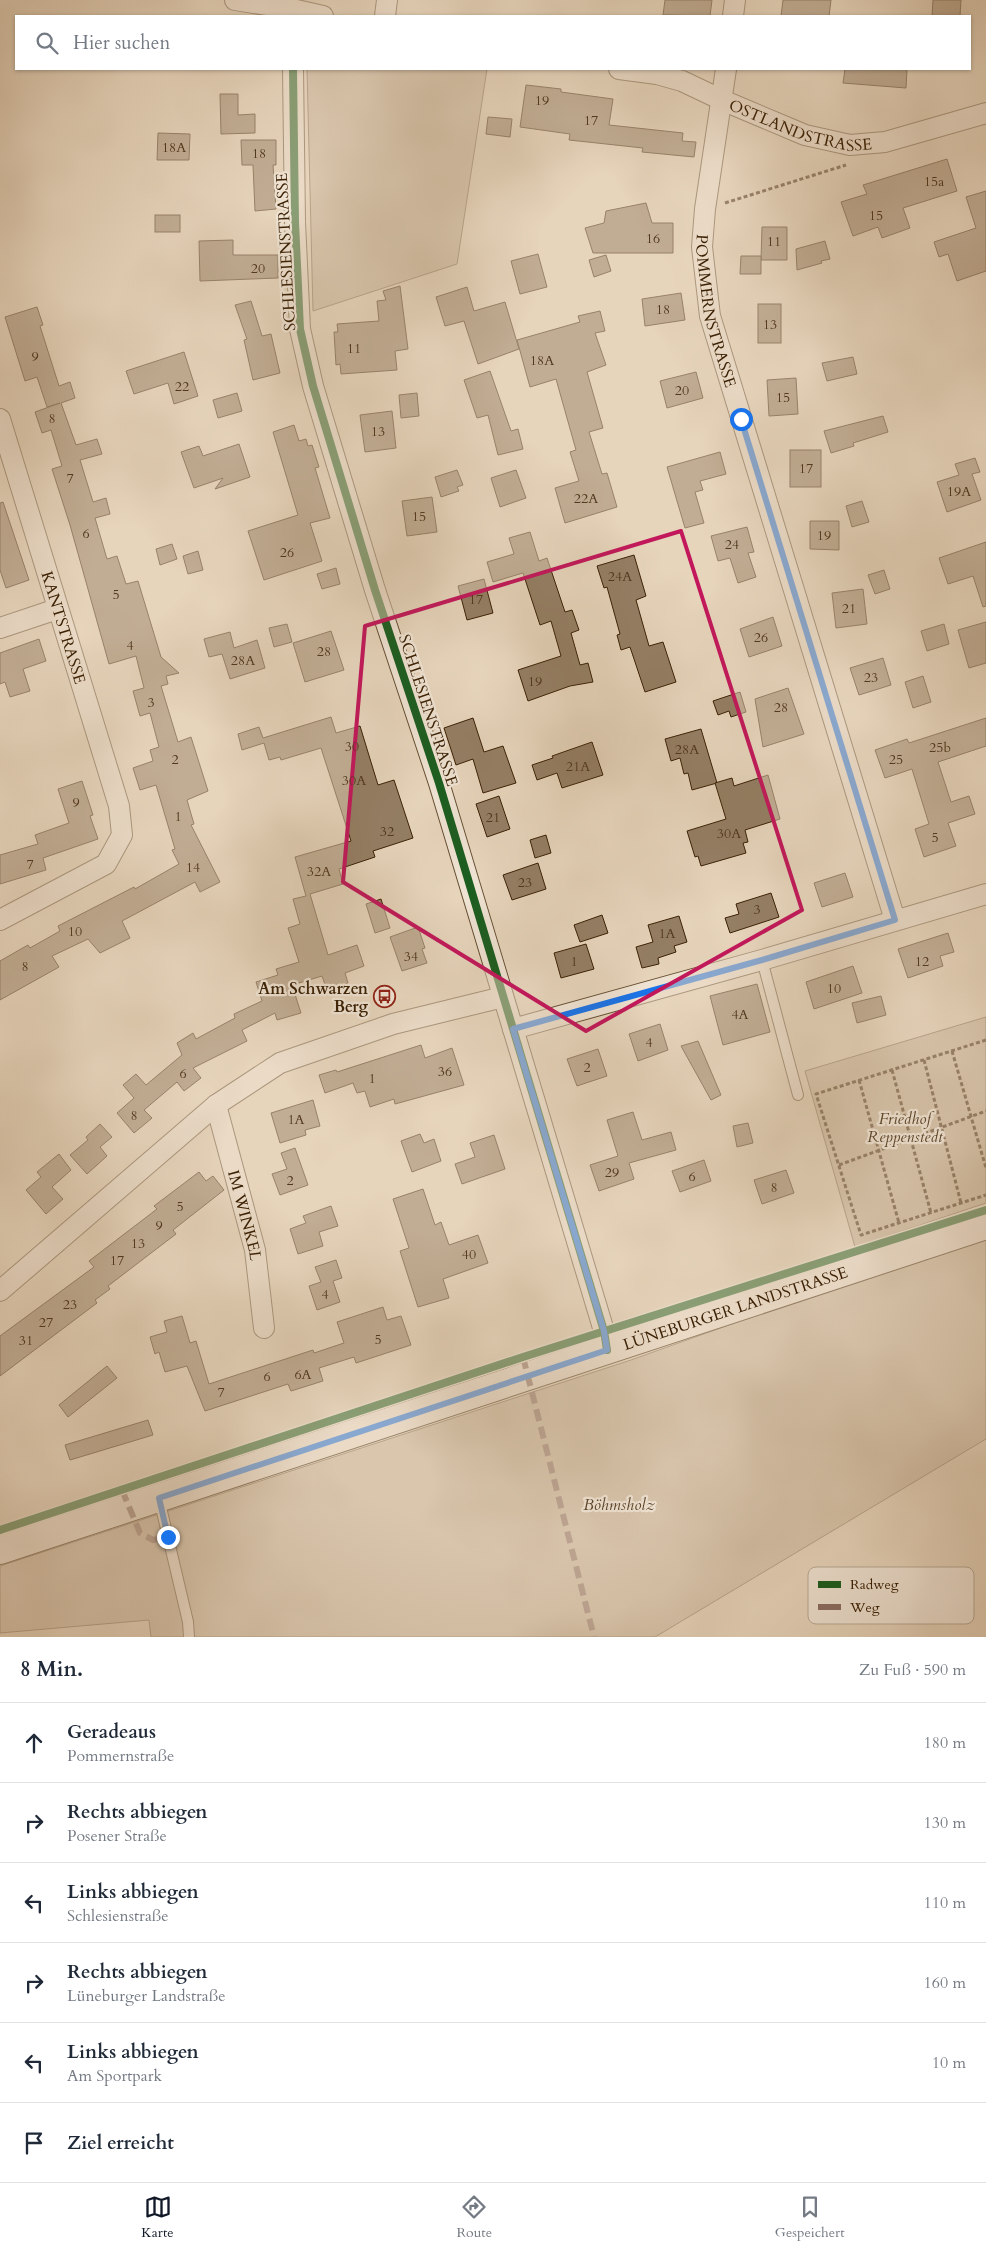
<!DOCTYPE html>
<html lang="de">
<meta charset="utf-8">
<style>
body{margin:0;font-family:Cardo,serif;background:#f6f6f7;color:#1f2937}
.stop{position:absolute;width:15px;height:15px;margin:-11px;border:4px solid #1a73e8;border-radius:50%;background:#fff}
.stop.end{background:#1a73e8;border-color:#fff;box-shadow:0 1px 5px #0008}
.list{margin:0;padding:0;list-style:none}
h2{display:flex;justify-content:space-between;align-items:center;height:65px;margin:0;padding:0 20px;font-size:21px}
h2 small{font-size:16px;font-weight:400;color:#747a83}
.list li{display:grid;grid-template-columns:32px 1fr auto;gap:15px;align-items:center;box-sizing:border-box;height:80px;padding:0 20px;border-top:1px solid #e0e1e3}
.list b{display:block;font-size:19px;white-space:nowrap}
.list p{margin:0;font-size:16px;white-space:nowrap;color:#747a83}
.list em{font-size:16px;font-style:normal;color:#747a83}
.icon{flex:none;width:28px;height:28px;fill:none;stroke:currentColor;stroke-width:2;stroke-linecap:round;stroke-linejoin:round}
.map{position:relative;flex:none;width:986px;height:1637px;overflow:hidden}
.search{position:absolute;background:#fff;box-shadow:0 1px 4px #0004;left:15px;right:15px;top:15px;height:55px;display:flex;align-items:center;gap:12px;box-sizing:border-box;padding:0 18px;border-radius:0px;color:#747a83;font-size:19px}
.sheet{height:545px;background:#fff}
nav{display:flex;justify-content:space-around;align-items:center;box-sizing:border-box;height:70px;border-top:1px solid #e0e1e3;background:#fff;font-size:14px;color:#747a83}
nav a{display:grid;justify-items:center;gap:2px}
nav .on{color:#111827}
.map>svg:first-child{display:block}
.green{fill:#c9b69c;stroke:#826c50}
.building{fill:#947e64;stroke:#3b2105}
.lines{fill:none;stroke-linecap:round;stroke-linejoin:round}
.lane-casing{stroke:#664e32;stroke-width:12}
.street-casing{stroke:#664e32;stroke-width:22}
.secondary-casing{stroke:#3b2105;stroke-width:30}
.path{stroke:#3b2105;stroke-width:3;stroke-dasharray:4 2.5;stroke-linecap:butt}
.lane{stroke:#efe3d3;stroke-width:10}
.street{stroke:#efe3d3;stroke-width:20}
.secondary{stroke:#efe3d3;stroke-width:28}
.quiet{stroke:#8d6e63;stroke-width:6;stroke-dasharray:12 6;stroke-linecap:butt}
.cycleway-casing{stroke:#efe3d3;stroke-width:11}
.cycleway{stroke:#1b5e20;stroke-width:8}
.route{stroke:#1a73e8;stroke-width:6}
.marked{fill:none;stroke:#c2185b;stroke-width:4;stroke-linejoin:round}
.labels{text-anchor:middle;stroke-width:4.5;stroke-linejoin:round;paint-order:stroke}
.number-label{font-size:14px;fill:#51381d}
.street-label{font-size:16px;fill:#3b2105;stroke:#efe3d3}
.poi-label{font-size:16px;font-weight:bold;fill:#3b2105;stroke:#efe3d3;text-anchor:end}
.park-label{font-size:16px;font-style:italic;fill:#5e462b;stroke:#efe3d3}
.key{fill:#efe3d3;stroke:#b9a995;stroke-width:1}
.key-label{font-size:14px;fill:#3b2105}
</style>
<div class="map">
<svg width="986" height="1637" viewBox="0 0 986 1637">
<rect width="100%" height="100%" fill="#e6d4bb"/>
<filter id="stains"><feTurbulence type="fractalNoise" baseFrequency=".004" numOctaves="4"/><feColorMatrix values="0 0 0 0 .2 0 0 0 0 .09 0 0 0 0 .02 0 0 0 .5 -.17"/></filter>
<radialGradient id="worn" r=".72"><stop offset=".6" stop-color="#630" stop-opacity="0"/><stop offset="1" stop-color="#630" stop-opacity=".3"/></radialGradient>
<g class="green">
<path d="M307 69H487L457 264 313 311Z"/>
<path d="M986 1017V1203L855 1247 805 1071Z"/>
<path d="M986 1233V1439L655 1637H151L149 1620 0 1633V1566L631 1360Z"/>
</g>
<g class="building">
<path d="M665 0H712L710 16 663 15Z"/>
<path d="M783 0H831L829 16H781Z"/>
<path d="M933 0H961L960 16H932Z"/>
<path d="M845 69H907L906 88 843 83Z"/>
<path d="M526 85 561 89V92L613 99 609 125 683 133 682 141 696 142 694 157 642 152 643 148 569 140 570 134 520 127Z"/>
<path d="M220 94H238V115L255 114V133L221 134Z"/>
<path d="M488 117 512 119 510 137 486 134Z"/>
<path d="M158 133 190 134 189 160H157Z"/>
<path d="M241 140H276V165H273L276 209 255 211 253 165H242Z"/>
<path d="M947 159 957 191 903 208 910 228 882 238 878 227 853 236 841 202 867 194 863 185Z"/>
<path d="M986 191V271L957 281 948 254 939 257 934 242 976 228 966 197Z"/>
<path d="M646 203 652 223H673V253H593L585 228 604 223 606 211Z"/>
<rect x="155" y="215" width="25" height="17"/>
<path d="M762 227H787V260H761Z"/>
<path d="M233 240V255H278V278L200 281 199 241Z"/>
<path d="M825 241 830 259 821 261 822 263 797 270 796 249Z"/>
<path d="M538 254 547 287 520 294 511 261Z"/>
<path d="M606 255 611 271 594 277 589 260Z"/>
<path d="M741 256H761V274H740Z"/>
<path d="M400 286 408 349 395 351 397 370 341 374 340 364 336 365 334 332H338L337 324 379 321 377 301 386 300 383 291Z"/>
<path d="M467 287 474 311 505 302 519 349 478 364 464 321 445 326 436 297Z"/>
<path d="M681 293 685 320 645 326 642 299Z"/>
<path d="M251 301 262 336 271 334 280 373 253 380 244 340 247 339 235 305Z"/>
<rect x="758" y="304" width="23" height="39"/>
<path d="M37 307 43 325 40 326 59 386 70 382 75 398 61 403 76 445 97 439 102 454 80 460 93 502 106 498 110 514 95 518 107 559 117 556 126 584 138 581 161 657 179 673 166 676 168 684 161 686 178 742 191 737 208 791 187 800 194 824 191 825 220 882 200 892 195 882 122 921 130 938 100 953 88 939 52 956 59 967 0 1000V961L28 945 30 948 60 931 58 926 134 887 135 889 179 864 172 850 175 849 156 785 140 790 133 768 153 761 150 750 159 747 150 713 140 716 133 691 144 688 136 656 109 664 70 525 52 469 62 466 51 430 42 433 35 412 60 403 47 407 37 377 25 381 5 317Z"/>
<path d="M600 311 605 331 595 333 606 365 587 372 603 428 589 432 602 474 607 473 617 507 565 523 555 488 579 481 570 452 576 450 556 379 530 387 517 340 580 322 578 316Z"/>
<path d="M184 352 198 396 174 404 168 383 134 394 126 371Z"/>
<path d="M853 357 857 374 827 381 822 363Z"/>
<path d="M490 371 511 431 518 429 523 449 498 455 488 415 477 418 464 380Z"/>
<path d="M696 372 703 398 667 408 660 381Z"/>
<path d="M796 378 798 414 769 416 767 380Z"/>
<path d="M237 393 242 411 218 418 213 400Z"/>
<path d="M417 393 419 416 401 418 399 395Z"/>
<path d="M392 411 396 448 365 452 360 415Z"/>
<path d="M883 416 888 432 853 443 854 446 831 453 824 431Z"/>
<path d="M294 425 299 441 306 439 308 446 312 445 319 467 315 468 330 518 310 523 322 561 264 580 248 531 298 515 273 432Z"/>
<path d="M239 444 250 477 215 489 223 478 194 488 181 452 199 446 203 456Z"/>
<rect x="790" y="450" width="31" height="37"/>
<path d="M720 452 726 474 700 481 703 490 695 492 704 523 685 528 667 467Z"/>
<path d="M975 458 980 472 972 474 981 500 947 512 937 482 959 475 955 464Z"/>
<path d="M457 470 463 485 457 487 459 491 441 497 435 477Z"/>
<path d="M516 470 526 498 500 507 491 478Z"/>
<path d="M432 497 437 532 407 536 402 501Z"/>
<path d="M862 501 869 522 852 527 846 506Z"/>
<path d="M3 502 29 580 6 588 0 570V503Z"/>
<path d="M810 521H839V550L810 549Z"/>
<path d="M747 527 754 552 748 553 756 577 738 583 730 558 718 561 711 536Z"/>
<path d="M530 532 539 561 547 558 565 612 572 610 579 630 571 633 580 665 588 663 593 682 570 686 528 701 518 670 561 656 551 621 540 625 523 573 493 582 487 562 514 554 509 538Z"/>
<path d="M986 542V606L983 607 973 576 948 584 939 558Z"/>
<path d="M172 544 177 559 160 565 156 549Z"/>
<path d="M198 551 203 570 188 574 183 556Z"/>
<path d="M634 555 646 596 636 600 649 646 663 642 676 682 645 692 630 647 621 650 617 635 620 634 607 587 604 588 597 566Z"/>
<path d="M336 568 340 584 322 589 317 574Z"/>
<path d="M884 570 890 589 875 594 868 575Z"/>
<path d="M484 579 493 613 467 620 458 586Z"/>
<path d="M863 589 867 624 836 628 832 593Z"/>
<path d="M773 617 782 646 749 657 740 629Z"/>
<path d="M986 622V663L969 668 958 630Z"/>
<path d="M287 624 292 642 274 647 269 628Z"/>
<path d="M944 624 949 644 927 651 921 631Z"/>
<path d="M331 631 344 670 305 682 293 643Z"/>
<path d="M230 632 234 648 257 640 265 668 230 679 222 654 209 657 204 639Z"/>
<path d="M39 639 46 661 23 669 30 691 10 697 5 682 0 684V653Z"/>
<path d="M883 658 891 685 859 695 850 668Z"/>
<path d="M923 676 931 702 913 708 905 682Z"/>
<path d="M788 688 804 734 763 747 755 699Z"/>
<path d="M740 692 746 712 731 717 729 711 718 715 713 701Z"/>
<path d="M331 717 336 733 360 726 378 785 394 780 413 838 373 851 375 857 339 869 343 884 310 894 328 955 357 945 364 966 345 973 348 983 327 990 322 976 292 985 301 1013 277 1020 275 1013 242 1030 247 1041 193 1068 201 1078 184 1091 177 1082 144 1110 152 1118 134 1133 117 1113 134 1098 123 1085 136 1074 146 1085 182 1055 177 1043 193 1033 196 1039 235 1018 234 1014 262 1001 256 982 278 975 276 969 299 962 288 928 300 924 293 899 306 896 295 857 351 841 321 748 281 760 280 757 269 760 264 743 242 750 238 734 259 727 263 738Z"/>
<path d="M473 718 484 752 503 746 516 783 483 793 473 759 456 765 444 728Z"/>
<path d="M986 718V746L938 762 951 802 969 796 975 814 948 823 956 846 924 857 915 829 929 824 912 769 885 778 875 750 907 739 909 743Z"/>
<path d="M701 729 717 783 692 790 688 773 684 774 680 758 671 761 665 739Z"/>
<path d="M592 742 603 775 562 788 557 773 537 780 532 765 553 758 552 756Z"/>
<path d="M768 775 780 819 745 830 748 842 743 843 746 853 701 866 698 856 695 857 687 831 726 819 715 783 732 778 734 786Z"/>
<path d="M82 781 93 815 90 816 98 839 43 858 46 870 0 884V855L38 844 35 835 69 823 58 789Z"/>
<path d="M499 796 510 829 487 837 476 804Z"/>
<path d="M546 835 551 853 535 858 530 840Z"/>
<path d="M538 863 546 889 512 900 503 875Z"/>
<path d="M845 873 853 897 822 907 814 883Z"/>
<path d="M771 893 779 917 730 933 725 918 739 914 736 904Z"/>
<path d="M381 899 390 928 375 933 366 904Z"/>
<path d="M602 915 608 933 580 942 574 925Z"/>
<path d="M679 916 687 942 674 946 676 952 658 958 659 964 642 968 636 947 653 942 648 925Z"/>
<path d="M418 927 425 948 422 949 427 963 402 971 390 937Z"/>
<path d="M948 933 954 952 940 956 943 966 908 978 898 949Z"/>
<path d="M586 944 594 969 561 978 554 953Z"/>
<path d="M853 966 862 993 814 1009 806 982Z"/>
<path d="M757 984 770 1032 723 1045 710 996Z"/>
<path d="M881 996 886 1015 857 1023 852 1003Z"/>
<path d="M660 1024 668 1050 638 1061 629 1034Z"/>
<path d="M698 1041 721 1095 711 1100 681 1046Z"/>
<path d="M421 1045 425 1058 452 1048 464 1085 395 1104 394 1099 370 1107 365 1091 357 1093 353 1083 325 1093 319 1075 336 1070 337 1072Z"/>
<path d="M598 1049 607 1076 577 1086 567 1059Z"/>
<path d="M313 1100 320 1126 305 1130 306 1135 280 1143 271 1113Z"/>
<path d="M633 1112 642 1140 671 1132 676 1150 629 1163 634 1179 599 1191 590 1165 618 1156 607 1120Z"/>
<path d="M748 1123 753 1143 737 1147 733 1126Z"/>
<path d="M100 1124 112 1137 100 1147 107 1156 87 1174 70 1155 88 1140 86 1137Z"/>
<path d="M420 1134 424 1143 434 1139 441 1161 412 1172 401 1141Z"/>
<path d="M494 1135 505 1169 462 1184 455 1164 475 1157 470 1143Z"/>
<path d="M295 1148 308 1185 280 1195 272 1174 287 1169 281 1153Z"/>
<path d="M59 1154 71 1170 52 1187 63 1199 46 1214 26 1190 41 1177 37 1172Z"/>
<path d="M704 1160 711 1181 680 1192 672 1171Z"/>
<path d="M786 1170 794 1193 762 1204 754 1180Z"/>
<path d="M199 1172 206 1181 213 1176 224 1190 173 1230 176 1234 108 1286 110 1289 95 1300 97 1303 0 1376V1336L94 1267 89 1261 157 1209 154 1206Z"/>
<path d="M423 1189 435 1225 441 1222 449 1245 478 1235 488 1263 443 1279 449 1298 418 1307 400 1251 409 1248 393 1199Z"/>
<path d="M331 1206 338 1226 319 1232 323 1246 298 1254 290 1229 306 1223 303 1216Z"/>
<path d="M336 1260 342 1278 333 1281 340 1302 317 1310 309 1286 321 1282 315 1267Z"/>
<path d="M383 1307 387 1320 401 1316 411 1345 356 1363 354 1357 319 1368 323 1381 291 1391 288 1384 205 1411 187 1366 165 1372 159 1352 155 1354 150 1337 167 1332 164 1321 182 1316 190 1343 196 1341 209 1384 313 1350 314 1353 344 1343 337 1322Z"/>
<path d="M107 1366 117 1378 68 1417 59 1405Z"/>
<path d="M148 1420 153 1435 70 1460 65 1445Z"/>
</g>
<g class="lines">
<defs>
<g id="lane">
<path d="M762 960 798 1095"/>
<path d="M159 1499 188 1622 189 1637"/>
</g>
<g id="street">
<path d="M235 0 292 9 323 16"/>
<path d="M385 16 387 0"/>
<path d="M733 16 735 0"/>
<path d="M293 69 295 222 300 329 313 386 375 590 439 783 604 1331 607 1350"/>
<path id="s1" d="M619 69 657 74 682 81 722 100 805 135 850 145 885 142 986 113"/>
<path id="s2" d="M726 69 705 209 702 247 710 316 895 920"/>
<path id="s3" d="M0 419 119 806 122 835 106 864 0 920"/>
<path d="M0 628 57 609"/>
<path d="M513 1029 762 960 986 894"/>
<path id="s4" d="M216 1105 255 1250 264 1328"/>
<path d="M0 1291 216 1105 280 1063 393 1024 503 997"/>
</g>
<g id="secondary">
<path id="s5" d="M0 1550 986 1225"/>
</g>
</defs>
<use href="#lane" class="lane-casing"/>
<use href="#street" class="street-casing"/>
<use href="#secondary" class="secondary-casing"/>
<g class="path">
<path d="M725 203 846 165"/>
<path d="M986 1040 816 1094 861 1235 986 1195"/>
<path d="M952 1051 986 1168"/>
<path d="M924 1060 961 1203"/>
<path d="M892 1070 931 1213"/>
<path d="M859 1080 899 1223"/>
<path d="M839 1165 986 1111"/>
</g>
<use href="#lane" class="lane"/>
<use href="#street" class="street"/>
<use href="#secondary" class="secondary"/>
<g class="quiet">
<path d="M523 1357 594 1637"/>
<path d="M122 1490 140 1533 153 1540 168 1537"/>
</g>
<defs>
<g id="cycleway">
<path d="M293 69 295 222 300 329 313 386 375 590 439 783 604 1331 607 1350"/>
<path d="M0 1530 523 1357 986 1210"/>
</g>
</defs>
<use href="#cycleway" class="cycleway-casing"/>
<use href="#cycleway" class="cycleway"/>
</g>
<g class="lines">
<path class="route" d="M168 1537 159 1498 607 1350 604 1331 513 1029 762 960 895 920 741 419"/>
</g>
<path d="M0 0H986V1637H0ZM681 531 802 910 586 1031 343 882 365 626Z" fill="#e6d4bb" fill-opacity=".55" fill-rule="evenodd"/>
<path class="marked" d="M681 531 802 910 586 1031 343 882 365 626Z"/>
<defs>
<symbol id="bus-ring" viewBox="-11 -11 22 22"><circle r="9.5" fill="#efe3d3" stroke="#8f2418" stroke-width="1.5"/><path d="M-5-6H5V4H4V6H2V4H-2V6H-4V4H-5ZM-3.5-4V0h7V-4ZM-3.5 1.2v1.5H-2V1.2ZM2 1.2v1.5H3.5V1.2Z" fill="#8f2418"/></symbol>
</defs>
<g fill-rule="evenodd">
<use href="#bus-ring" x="372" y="984" width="25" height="25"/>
</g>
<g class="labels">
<g class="number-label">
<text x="542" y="105">19</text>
<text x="591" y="125">17</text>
<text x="174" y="152">18A</text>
<text x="259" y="158">18</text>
<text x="934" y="186">15a</text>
<text x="876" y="220">15</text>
<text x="653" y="243">16</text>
<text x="774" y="246">11</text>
<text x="258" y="273">20</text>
<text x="663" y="314">18</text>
<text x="770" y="329">13</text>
<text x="354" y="353">11</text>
<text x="35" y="361">9</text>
<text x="542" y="365">18A</text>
<text x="182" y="391">22</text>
<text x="682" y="395">20</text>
<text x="783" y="402">15</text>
<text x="52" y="423">8</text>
<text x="378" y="436">13</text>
<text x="806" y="473">17</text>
<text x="70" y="483">7</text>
<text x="959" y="496">19A</text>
<text x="586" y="503">22A</text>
<text x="419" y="521">15</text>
<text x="86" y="538">6</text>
<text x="824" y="540">19</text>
<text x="732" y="549">24</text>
<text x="287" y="557">26</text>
<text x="620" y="581">24A</text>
<text x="116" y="599">5</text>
<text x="476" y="604">17</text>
<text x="849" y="613">21</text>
<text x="761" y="642">26</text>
<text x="130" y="650">4</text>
<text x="324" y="656">28</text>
<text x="243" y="665">28A</text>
<text x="871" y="682">23</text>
<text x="535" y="686">19</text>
<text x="151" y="707">3</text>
<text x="781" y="712">28</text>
<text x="352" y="751">30</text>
<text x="940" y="752">25b</text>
<text x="687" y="754">28A</text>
<text x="175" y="764">2</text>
<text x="896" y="764">25</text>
<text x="578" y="771">21A</text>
<text x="354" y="785">30A</text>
<text x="76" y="807">9</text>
<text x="178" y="821">1</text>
<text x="493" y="822">21</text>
<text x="387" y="836">32</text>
<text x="729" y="838">30A</text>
<text x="935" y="842">5</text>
<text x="30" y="869">7</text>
<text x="193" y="872">14</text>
<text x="319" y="876">32A</text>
<text x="525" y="887">23</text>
<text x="757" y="914">3</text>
<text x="75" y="936">10</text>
<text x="667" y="938">1A</text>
<text x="411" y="961">34</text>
<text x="574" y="966">1</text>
<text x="922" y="966">12</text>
<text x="25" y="971">8</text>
<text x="834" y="993">10</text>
<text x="740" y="1019">4A</text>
<text x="649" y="1047">4</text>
<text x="587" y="1072">2</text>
<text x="445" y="1076">36</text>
<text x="183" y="1078">6</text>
<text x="372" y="1083">1</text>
<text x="134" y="1120">8</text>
<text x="296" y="1124">1A</text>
<text x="612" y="1177">29</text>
<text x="692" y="1181">6</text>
<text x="290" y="1185">2</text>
<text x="774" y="1192">8</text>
<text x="180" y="1211">5</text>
<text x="159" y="1230">9</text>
<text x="138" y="1248">13</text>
<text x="469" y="1259">40</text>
<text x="117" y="1265">17</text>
<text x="325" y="1299">4</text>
<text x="70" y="1309">23</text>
<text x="46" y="1327">27</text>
<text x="378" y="1344">5</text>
<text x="26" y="1345">31</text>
<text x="303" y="1379">6A</text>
<text x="267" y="1381">6</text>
<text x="221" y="1397">7</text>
</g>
<g class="street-label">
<text dy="6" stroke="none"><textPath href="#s1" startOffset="192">OSTLANDSTRASSE</textPath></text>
<text transform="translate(285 252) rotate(-93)" y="6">SCHLESIENSTRASSE</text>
<text dy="6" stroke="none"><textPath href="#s2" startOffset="245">POMMERNSTRASSE</textPath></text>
<text dy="6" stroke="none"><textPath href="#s3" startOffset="218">KANTSTRASSE</textPath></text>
<text transform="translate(429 710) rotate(72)" y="6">SCHLESIENSTRASSE</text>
<text dy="6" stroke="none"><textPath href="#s4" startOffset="114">IM WINKEL</textPath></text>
<text dy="6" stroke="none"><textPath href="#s5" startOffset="774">LÜNEBURGER LANDSTRASSE</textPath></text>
</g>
<g class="poi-label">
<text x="368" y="994">Am Schwarzen<tspan x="368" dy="18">Berg</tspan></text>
</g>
<g class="park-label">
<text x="905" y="1124">Friedhof<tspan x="905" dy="18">Reppenstedt</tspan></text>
<text x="619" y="1510">Böhmsholz</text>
</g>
</g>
<rect x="808" y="1567" width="166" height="57" rx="8" class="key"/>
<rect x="818" y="1581" width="23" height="7" fill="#1b5e20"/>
<rect x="818" y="1604" width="23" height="6" fill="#8d6e63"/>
<g class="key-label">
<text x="850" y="1589">Radweg</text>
<text x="850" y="1612">Weg</text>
</g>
<rect width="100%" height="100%" filter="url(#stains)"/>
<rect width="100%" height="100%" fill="url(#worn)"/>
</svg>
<div class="stop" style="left:741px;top:419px"></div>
<div class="stop end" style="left:168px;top:1537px"></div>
<div class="search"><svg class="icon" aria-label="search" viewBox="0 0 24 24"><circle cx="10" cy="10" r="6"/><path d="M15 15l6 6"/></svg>Hier suchen</div>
</div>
<section class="sheet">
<h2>8 Min.<small>Zu Fuß · 590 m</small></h2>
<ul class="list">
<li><svg class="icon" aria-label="ahead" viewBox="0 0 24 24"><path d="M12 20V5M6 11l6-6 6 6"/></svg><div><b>Geradeaus</b><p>Pommernstraße</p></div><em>180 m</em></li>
<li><svg class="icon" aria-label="right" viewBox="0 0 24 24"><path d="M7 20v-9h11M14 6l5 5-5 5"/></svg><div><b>Rechts abbiegen</b><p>Posener Straße</p></div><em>130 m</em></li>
<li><svg class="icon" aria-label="left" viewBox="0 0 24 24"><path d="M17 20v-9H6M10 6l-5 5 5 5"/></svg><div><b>Links abbiegen</b><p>Schlesienstraße</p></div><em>110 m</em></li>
<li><svg class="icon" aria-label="right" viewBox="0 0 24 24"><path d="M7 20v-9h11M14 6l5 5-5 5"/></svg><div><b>Rechts abbiegen</b><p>Lüneburger Landstraße</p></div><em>160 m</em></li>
<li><svg class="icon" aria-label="left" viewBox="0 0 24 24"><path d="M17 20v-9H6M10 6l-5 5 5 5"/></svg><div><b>Links abbiegen</b><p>Am Sportpark</p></div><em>10 m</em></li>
<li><svg class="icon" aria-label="arrive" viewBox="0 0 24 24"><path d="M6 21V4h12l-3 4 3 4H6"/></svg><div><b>Ziel erreicht</b></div></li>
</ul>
</section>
<nav>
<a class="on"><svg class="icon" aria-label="map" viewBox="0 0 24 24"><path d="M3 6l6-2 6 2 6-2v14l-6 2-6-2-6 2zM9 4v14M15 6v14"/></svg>Karte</a>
<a><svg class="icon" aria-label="directions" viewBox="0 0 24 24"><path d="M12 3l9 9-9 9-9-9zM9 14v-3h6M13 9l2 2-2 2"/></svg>Route</a>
<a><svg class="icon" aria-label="saved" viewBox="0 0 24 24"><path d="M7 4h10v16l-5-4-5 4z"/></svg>Gespeichert</a>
</nav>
